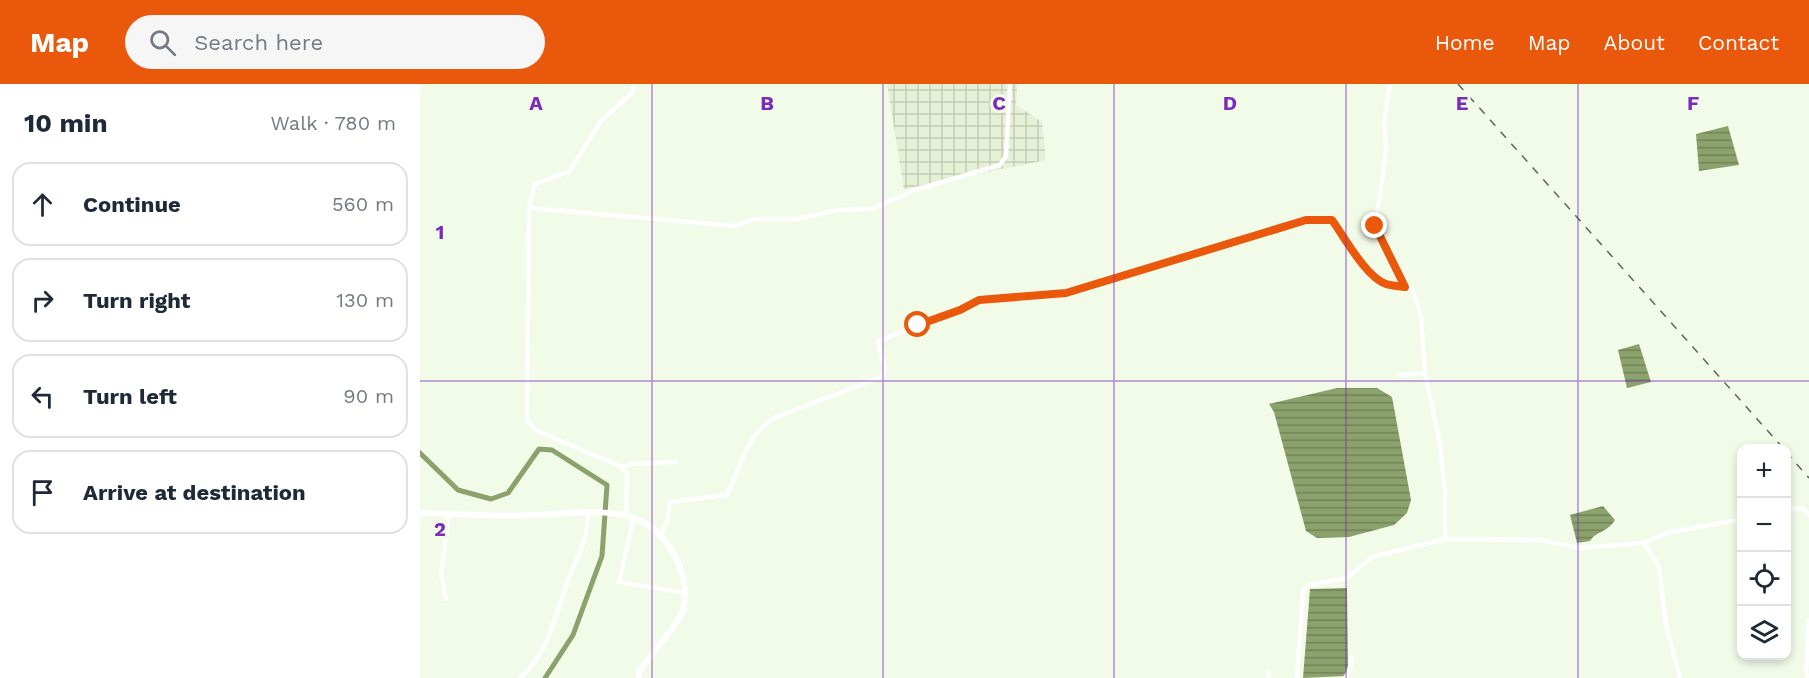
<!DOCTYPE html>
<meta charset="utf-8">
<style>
body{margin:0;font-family:"Work Sans",sans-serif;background:#f6f6f7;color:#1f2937}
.controls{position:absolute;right:18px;bottom:18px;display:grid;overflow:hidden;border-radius:12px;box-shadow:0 3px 9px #0003}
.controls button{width:54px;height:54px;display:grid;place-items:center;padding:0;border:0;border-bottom:2px solid #e0e1e3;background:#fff;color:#1f2937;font:30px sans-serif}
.stop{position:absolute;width:18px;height:18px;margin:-14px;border:4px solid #ea580c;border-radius:50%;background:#fff}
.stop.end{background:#ea580c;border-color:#fff;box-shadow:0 2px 6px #0008}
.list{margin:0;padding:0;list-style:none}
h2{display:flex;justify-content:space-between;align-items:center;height:78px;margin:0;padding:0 24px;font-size:26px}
h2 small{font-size:20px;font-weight:400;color:#747a83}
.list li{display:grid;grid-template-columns:39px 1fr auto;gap:18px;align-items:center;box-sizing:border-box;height:84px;margin:0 12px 12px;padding:0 12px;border:2px solid #e0e1e3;border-radius:18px}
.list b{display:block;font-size:22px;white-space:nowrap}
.list em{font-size:20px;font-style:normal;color:#747a83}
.icon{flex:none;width:33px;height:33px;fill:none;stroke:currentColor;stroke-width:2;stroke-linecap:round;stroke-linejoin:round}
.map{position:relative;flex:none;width:1389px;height:594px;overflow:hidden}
header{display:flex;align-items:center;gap:36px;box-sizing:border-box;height:84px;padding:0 30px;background:#ea580c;color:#fff}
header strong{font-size:28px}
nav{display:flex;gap:33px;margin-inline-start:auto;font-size:21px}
.search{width:420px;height:54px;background:#f6f6f7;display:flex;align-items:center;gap:15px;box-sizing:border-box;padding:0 21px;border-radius:33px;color:#747a83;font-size:22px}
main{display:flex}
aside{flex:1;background:#fff}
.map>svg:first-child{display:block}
.industrial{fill:url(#industrial-grid)}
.water{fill:url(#water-rules)}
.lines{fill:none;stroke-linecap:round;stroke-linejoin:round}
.canal{stroke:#8ca26c;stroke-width:5}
.street{stroke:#fff;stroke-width:4.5}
.secondary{stroke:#fff;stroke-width:6}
.rail{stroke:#60655a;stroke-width:1.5;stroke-dasharray:8 8;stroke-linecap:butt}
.route{stroke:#ea580c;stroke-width:8}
.grid{fill:none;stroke:#7b2cbf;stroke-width:1.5;stroke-opacity:0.55}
.grid-label{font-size:20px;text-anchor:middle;font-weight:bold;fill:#7b2cbf;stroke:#f2fae8;stroke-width:6;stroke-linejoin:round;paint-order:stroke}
</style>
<header>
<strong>Map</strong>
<div class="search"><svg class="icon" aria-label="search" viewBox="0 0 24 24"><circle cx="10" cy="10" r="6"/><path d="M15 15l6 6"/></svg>Search here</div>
<nav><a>Home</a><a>Map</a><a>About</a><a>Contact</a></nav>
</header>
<main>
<aside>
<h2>10 min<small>Walk · 780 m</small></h2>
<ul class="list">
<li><svg class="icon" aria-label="ahead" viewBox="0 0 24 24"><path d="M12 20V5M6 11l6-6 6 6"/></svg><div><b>Continue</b></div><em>560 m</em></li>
<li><svg class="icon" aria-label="right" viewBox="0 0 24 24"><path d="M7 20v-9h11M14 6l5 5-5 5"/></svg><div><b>Turn right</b></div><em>130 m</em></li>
<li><svg class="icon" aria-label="left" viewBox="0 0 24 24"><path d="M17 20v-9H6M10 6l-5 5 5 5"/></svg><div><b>Turn left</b></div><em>90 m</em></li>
<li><svg class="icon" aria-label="arrive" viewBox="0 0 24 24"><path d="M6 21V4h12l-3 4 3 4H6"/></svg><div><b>Arrive at destination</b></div></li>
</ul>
</aside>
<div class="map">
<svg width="1389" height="594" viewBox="0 0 1389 594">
<defs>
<pattern id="industrial-grid" width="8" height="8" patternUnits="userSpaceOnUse" patternTransform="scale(1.5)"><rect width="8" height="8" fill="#e5f0d6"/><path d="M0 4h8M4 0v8" fill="none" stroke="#c4cdb7"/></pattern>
<pattern id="water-rules" width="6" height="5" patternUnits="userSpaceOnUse" patternTransform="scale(1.5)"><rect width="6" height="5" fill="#8ca26c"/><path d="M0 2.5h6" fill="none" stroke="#728358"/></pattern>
</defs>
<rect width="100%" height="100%" fill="#f2fae8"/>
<path class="industrial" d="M467 0H597L596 21 622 38 626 76 484 105Z"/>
<g class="water">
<path d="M1308 42 1319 81 1279 87 1276 50Z"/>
<path d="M1219 260 1231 298 1207 304 1198 266Z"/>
<path d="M917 304H957L972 313 991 416 987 429 974 441 929 453 897 454 886 447 854 328 849 320Z"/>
<path d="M1183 422 1195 436C1188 448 1175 448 1170 457L1157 459 1150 431Z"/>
<path d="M927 504 928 582 925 592 883 594 890 505Z"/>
</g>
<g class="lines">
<path class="canal" d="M0 369 38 406 71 415 88 409 119 365 132 366 187 401 182 472 153 551 125 594"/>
<g class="street">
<path d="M970 0 964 38 966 63 963 91 955 142 985 203"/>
<path d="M109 124 115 100 149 88 181 37 213 8 214 0"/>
<path d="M980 291 1005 289"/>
<path d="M202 383 211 380 255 378"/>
<path d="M1366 426 1382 424 1389 431"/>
<path d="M206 432 207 390 202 383 115 346 107 335 109 124 316 142 334 135H376L418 126 452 125 495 106 580 81 586 72 590 0"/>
<path d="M214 433 199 498 265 509"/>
<path d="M241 449 247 438 250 418 307 411C321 382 326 350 356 333L462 293 465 286 458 257 540 226 559 216 646 209 886 136H912C926 155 943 188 964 199 971 203 984 203 992 204L1001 232 1005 289 1020 360 1025 407V455L952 473 927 494 889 501 883 507 877 594"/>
<path d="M1025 455 1120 456 1160 464 1224 459 1239 483 1246 541 1260 594"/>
<path d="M1224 459 1247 449 1322 435"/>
<path d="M26 515 21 490 29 430"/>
<path d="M1389 536 1386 590 1389 593"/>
<path d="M848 588 849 594"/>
<path d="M100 594C127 571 136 531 147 499 157 472 168 458 168 428"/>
<path d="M925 594 930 586 932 572"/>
</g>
<path class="secondary" d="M0 429C38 430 76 433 114 431 173 429 232 414 259 481 265 497 268 514 261 530 255 544 228 574 218 589L219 594"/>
<g class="rail">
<path d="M1038 0 1363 364"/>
<path d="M1366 368 1389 394"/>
</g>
</g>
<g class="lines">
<path class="route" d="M498 241 540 226 559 216 646 209 886 136H912C925 154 946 193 966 200 972 202 979 202 985 203L955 142"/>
</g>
<path class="grid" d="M232 0V594M463 0V594M694 0V594M926 0V594M1158 0V594M0 297H1389"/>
<g class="grid-label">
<text x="116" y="26">A</text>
<text x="347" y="26">B</text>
<text x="579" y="26">C</text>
<text x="810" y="26">D</text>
<text x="1042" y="26">E</text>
<text x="1273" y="26">F</text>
<text x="20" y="155">1</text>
<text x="20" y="452">2</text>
</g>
</svg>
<div class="controls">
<button>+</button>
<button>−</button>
<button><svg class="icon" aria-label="locate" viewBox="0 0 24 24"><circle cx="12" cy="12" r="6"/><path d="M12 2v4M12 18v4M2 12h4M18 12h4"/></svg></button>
<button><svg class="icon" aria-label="layers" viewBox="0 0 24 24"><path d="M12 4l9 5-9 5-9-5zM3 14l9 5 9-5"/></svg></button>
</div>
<div class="stop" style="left:498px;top:241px"></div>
<div class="stop end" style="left:955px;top:142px"></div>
</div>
</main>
